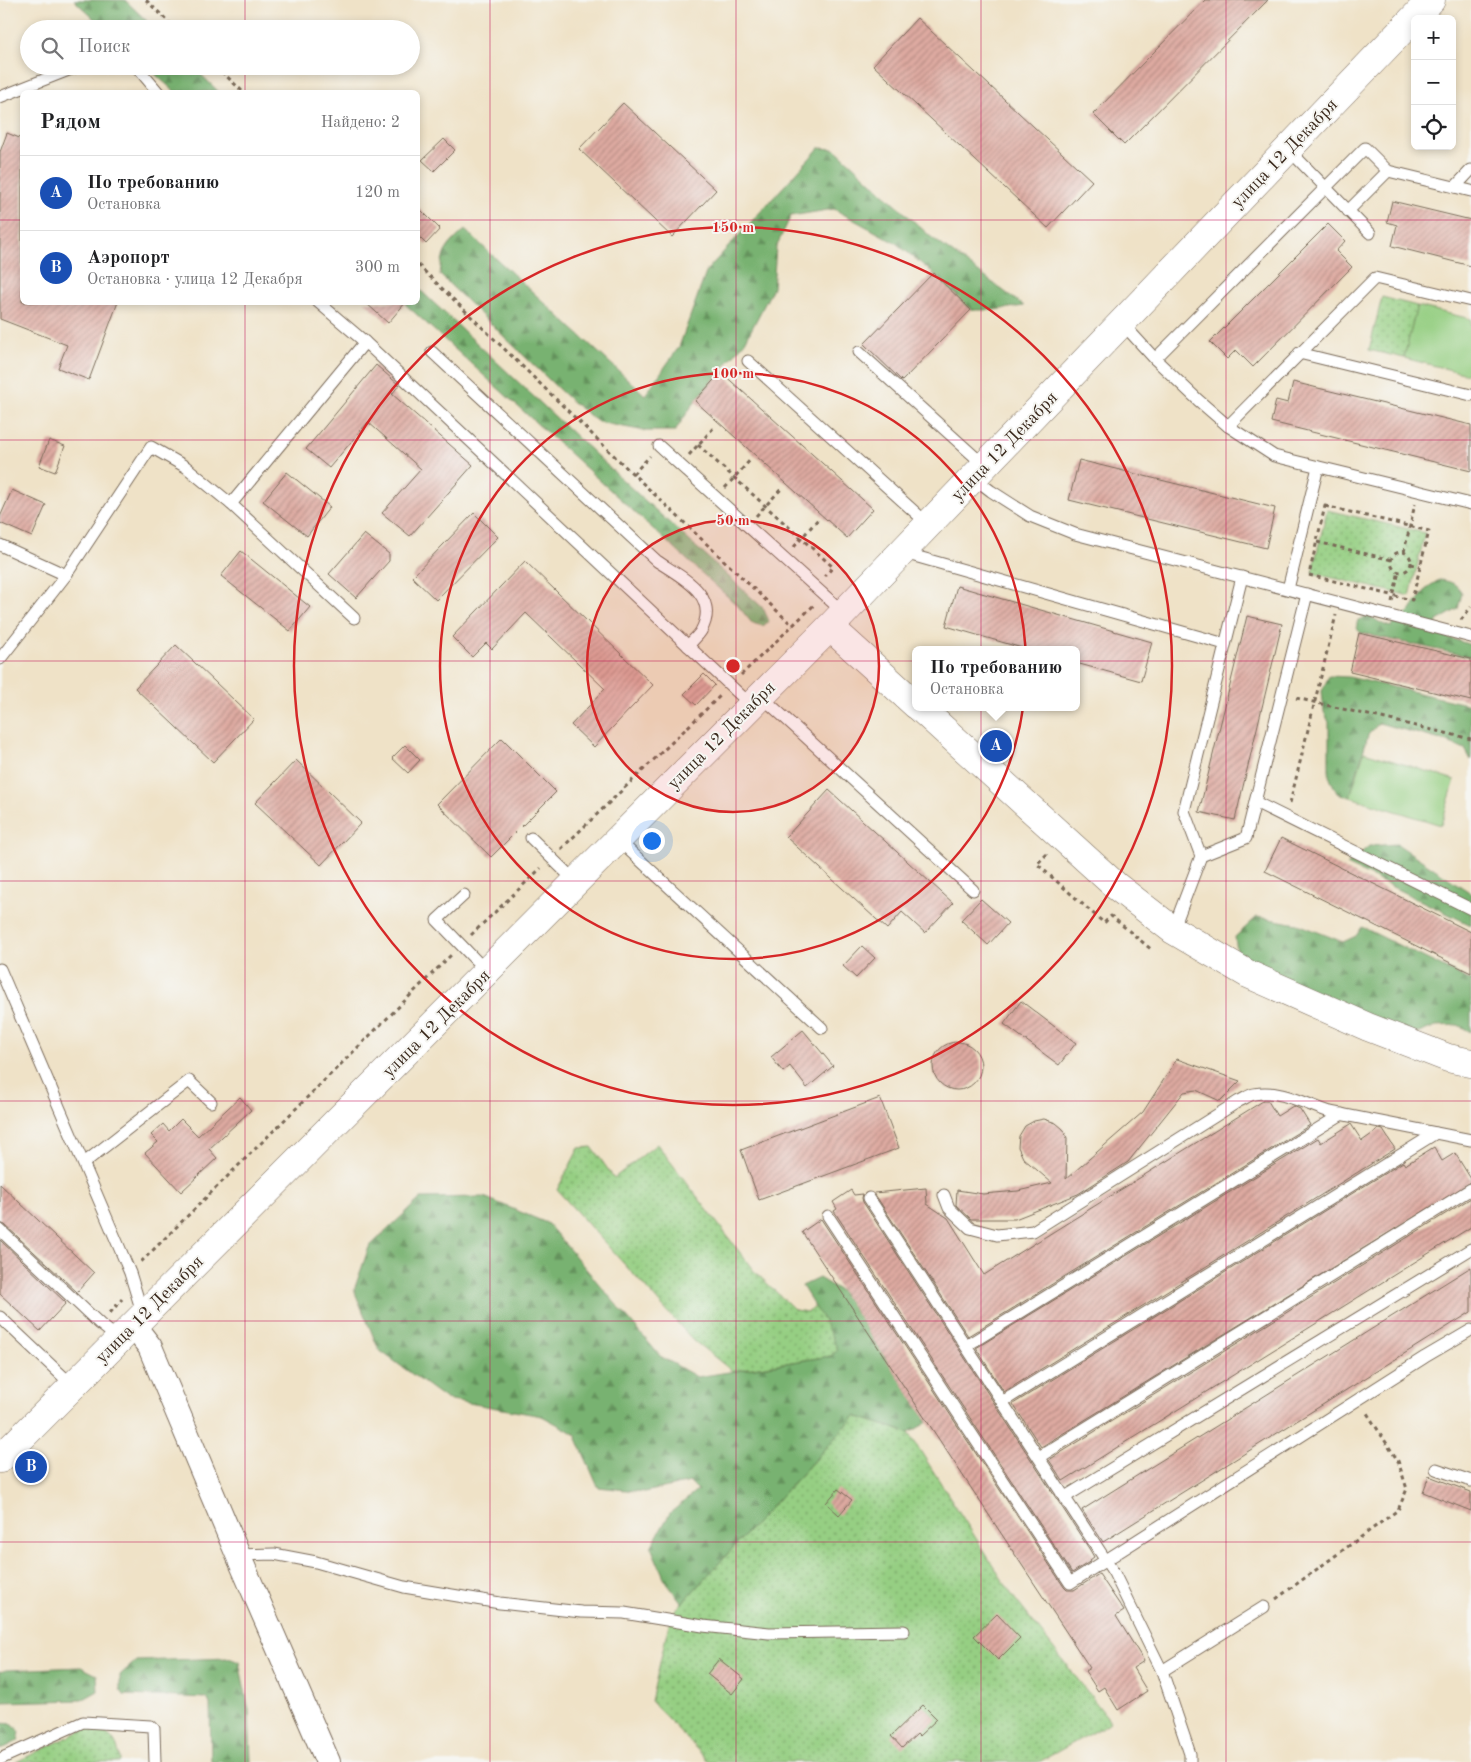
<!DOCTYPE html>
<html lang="ru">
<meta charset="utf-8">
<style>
body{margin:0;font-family:"Old Standard TT",serif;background:#f6f6f6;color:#202124}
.controls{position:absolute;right:15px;top:15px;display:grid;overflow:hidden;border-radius:8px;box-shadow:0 2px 8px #0003}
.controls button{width:45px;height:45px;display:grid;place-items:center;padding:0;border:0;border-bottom:1px solid #e0e0e0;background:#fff;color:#202124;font:25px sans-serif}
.you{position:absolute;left:651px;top:840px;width:18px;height:18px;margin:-12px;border:4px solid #fff;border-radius:50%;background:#1a73e8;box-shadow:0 0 0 8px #1a73e833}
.badge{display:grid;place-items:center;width:32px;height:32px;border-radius:50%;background:#d1495b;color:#fff;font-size:16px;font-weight:700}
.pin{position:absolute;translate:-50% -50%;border:2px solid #fff;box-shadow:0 1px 5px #0006}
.popup{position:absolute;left:912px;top:646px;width:168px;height:65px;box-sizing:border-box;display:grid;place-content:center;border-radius:8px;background:#fff;filter:drop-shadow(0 1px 4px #0005);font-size:16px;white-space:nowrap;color:#757577}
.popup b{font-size:19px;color:#202124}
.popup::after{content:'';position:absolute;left:50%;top:100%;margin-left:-10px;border:10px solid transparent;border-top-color:#fff}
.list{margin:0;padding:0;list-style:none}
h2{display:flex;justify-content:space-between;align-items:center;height:65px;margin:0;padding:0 20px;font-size:21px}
h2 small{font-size:16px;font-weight:400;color:#757577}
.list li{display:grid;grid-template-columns:32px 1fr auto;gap:15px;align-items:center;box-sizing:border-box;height:75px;padding:0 20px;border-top:1px solid #e0e0e0}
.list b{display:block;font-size:19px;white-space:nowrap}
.list p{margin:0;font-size:16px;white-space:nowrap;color:#757577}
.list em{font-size:16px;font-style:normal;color:#757577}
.icon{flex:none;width:28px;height:28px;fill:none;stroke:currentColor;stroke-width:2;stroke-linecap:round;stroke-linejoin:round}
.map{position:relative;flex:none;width:1471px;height:1762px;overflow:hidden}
.search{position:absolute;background:#fff;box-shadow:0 2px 8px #0003;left:20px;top:20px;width:400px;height:55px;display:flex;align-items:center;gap:12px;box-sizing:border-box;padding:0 18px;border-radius:28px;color:#757577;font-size:19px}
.panel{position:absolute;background:#fff;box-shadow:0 2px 8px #0003;left:20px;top:90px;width:400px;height:215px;border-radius:8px}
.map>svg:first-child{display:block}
.green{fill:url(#green-dots);stroke:#687c50}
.forest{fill:url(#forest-firs);stroke:#5a6e48}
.pitch{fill:#96cf83;stroke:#687c50}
.building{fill:url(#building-hatch)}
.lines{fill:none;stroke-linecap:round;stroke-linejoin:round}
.service-casing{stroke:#7a6a59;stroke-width:13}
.minor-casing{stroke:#7a6a59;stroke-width:26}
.tertiary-casing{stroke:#7a6a59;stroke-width:29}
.secondary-casing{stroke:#7a6a59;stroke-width:29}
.path{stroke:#7a6a59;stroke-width:3;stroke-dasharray:4 4;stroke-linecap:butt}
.service{stroke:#fff;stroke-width:11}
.minor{stroke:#fff;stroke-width:24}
.tertiary{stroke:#fff;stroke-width:28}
.secondary{stroke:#fff;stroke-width:28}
.grid{fill:none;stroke:#c2185b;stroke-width:1;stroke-opacity:0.55}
.ring{fill:none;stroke:#d62828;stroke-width:2.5}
.labels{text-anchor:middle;stroke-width:4;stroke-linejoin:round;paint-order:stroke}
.street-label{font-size:18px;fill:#3b2a1e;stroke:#f6f6f2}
.centre{fill:#d62828;stroke:#f6f6f2;stroke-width:2.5}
.ring-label{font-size:15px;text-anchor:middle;font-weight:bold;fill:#d62828;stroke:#f6f6f2;stroke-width:4;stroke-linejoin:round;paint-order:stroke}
</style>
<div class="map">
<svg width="1471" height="1762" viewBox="0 0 1471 1762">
<defs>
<pattern id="green-dots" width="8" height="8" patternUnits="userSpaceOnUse" patternTransform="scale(1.25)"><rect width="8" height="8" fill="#96cf83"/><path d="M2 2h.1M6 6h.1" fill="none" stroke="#7ca86b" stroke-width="1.8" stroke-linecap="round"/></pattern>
<pattern id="forest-firs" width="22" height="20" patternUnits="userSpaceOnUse" patternTransform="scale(1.25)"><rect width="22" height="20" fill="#78b271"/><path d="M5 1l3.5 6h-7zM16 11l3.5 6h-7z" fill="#64915c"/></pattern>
<pattern id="building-hatch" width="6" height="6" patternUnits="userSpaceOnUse" patternTransform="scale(1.25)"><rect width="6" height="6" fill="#deaaa1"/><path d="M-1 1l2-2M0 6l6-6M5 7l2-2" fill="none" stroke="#b58b83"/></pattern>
</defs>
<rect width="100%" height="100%" fill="#f6f6f2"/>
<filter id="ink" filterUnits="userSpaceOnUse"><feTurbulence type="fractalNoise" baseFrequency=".02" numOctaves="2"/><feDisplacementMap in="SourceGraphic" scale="10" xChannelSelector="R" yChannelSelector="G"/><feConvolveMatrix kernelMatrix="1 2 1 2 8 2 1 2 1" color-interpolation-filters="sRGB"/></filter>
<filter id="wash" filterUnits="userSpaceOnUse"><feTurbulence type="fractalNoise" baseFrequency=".0096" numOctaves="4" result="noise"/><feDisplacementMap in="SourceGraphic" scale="20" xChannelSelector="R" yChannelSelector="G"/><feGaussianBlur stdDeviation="1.12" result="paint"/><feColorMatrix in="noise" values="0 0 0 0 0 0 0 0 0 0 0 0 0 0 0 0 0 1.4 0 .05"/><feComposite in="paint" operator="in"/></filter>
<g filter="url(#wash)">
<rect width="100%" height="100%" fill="#efe2c7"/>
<g class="green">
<path d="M1382 297 1417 306 1404 358 1369 350Z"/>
<path d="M1327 510 1425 533 1410 596 1312 573Z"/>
<path d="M657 1144 754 1271 795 1310 807 1312 842 1292 868 1331 831 1356 732 1371 693 1340 557 1190 579 1148 592 1147 614 1178Z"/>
<path d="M855 1416 909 1433 1012 1595 1111 1722 1039 1762H709L651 1701 671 1615Z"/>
<path d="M89 1727C109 1730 119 1742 120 1762H16Z"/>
</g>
<g class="forest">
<path d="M74 0H125L155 29H105Z"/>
<path d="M146 66H192L219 92H175Z"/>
<path d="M819 148 835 149 931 237 1024 306 994 310H971L933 273 896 243 834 209 791 216 776 247 773 288 745 342 695 401 675 431H645L598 422 569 399 440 275C442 251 447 246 465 230L645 395 679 347 707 270Z"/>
<path d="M418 288 628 485 763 608 769 621 763 626 752 623 738 606 404 303 418 302Z"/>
<path d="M1439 580C1450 581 1456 583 1462 593L1458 609 1437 621 1435 633 1471 645V657L1361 633C1356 629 1356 626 1358 620L1369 616C1379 621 1380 624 1391 627L1395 622 1409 612 1428 587Z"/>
<path d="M1329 676 1349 677 1471 705V760L1465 749 1445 741 1379 723 1368 735 1350 797 1337 793 1329 776V722L1324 712 1322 691Z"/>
<path d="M1397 844 1471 893V925L1347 865 1369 846Z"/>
<path d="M1257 917 1298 924 1343 942 1356 936 1362 927 1471 981V1032L1458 1025 1436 1026 1419 1033 1401 1032 1238 958 1235 937Z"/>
<path d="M484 1197 547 1223 660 1356 697 1377 831 1356 838 1350 824 1321 802 1286 819 1278 842 1292 928 1422 909 1433 855 1416 682 1603 666 1582 651 1547 670 1513 698 1490 690 1482 645 1492 598 1487 575 1434 542 1416 446 1399 379 1350 354 1290 369 1247 421 1198Z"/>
<path d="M229 1658 239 1662 249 1710 251 1762H211L210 1704 207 1698 124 1695 120 1689V1675L136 1661Z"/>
<path d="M81 1667 97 1675 98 1691 82 1700 2 1702 0 1700V1672L6 1670Z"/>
<path d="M0 1723 13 1724 20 1732 18 1741 0 1750Z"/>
</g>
<g class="pitch">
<path d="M1417 306 1471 319V375L1404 358Z"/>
<path d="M1364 752 1455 780 1441 825 1350 797Z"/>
</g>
<g id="blocks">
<g class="building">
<path d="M1205 0H1268L1124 145 1093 114Z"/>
<path d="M917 18 1092 181 1048 228 873 65Z"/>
<path d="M623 103 716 190 672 237 579 149Z"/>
<path d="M7 133 22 139V302H118L89 380 58 368 67 345 0 319V152Z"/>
<path d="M444 139 455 150 434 171 422 160Z"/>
<path d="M1392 201 1471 220V266L1392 246 1397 225 1387 222Z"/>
<path d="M418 207 440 229 426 244 418 236Z"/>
<path d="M1328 224 1345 241 1336 251 1352 267 1253 367 1236 350 1227 359 1210 342Z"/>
<path d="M933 273 971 310 902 381 864 344Z"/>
<path d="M365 302H406L388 323Z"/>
<path d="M376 365 399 385 392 394 473 465 410 536 382 513 421 469 368 422 329 468 306 449Z"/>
<path d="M721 372 873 509 847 538 695 401Z"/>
<path d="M1293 382 1471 425V471L1271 422 1276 400 1288 403Z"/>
<path d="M49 440 65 446 55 472 39 466Z"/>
<path d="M1079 460 1275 508 1266 548 1069 500Z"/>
<path d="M287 472 330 507 307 536 263 501Z"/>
<path d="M12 490 46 505 32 537 0 523V517Z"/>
<path d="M474 513 498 537 436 600 412 577Z"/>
<path d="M364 534 389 554V561L356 598 329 574Z"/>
<path d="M241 551 310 607 290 631 221 576Z"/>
<path d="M525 561 653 685 594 747 571 725 605 689 526 613 492 649 486 643 472 657 452 637Z"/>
<path d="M957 586 1152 642 1141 681 1076 663V650H1029L946 626Z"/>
<path d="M1247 616 1282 624 1235 820 1199 812Z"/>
<path d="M1359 633 1471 659V701L1350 672Z"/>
<path d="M176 645 254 719 213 762 135 688Z"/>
<path d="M704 674 715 685 696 705 684 694Z"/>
<path d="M502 738 556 792 491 857 437 804Z"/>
<path d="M405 745 420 760 408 773 392 758Z"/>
<path d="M296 760 361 823 321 865 255 803Z"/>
<path d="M829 790 953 903 925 933 902 912 887 929 786 837Z"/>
<path d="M1281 838 1471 932V973L1265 871Z"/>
<path d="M981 899 1008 923 988 945 961 920Z"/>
<path d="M862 946 875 958 856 978 843 966Z"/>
<path d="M1021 1001 1076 1043 1059 1065 1004 1024Z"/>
<path d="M803 1030 833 1066 807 1088 790 1066 783 1072 771 1057Z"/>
<circle cx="957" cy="1066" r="24"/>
<path d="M1177 1059 1240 1081 1220 1101 1196 1090 1184 1092 1128 1162 1078 1194 1015 1219H971L956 1205 957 1190 983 1194 1018 1191 1052 1183 1023 1158 1018 1147 1019 1136 1025 1126 1034 1121 1044 1119 1056 1123 1063 1129 1067 1138 1066 1179 1143 1112Z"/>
<path d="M240 1097 251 1110 209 1149 217 1158 181 1192 145 1153 158 1142 151 1135 163 1124 169 1131 181 1119 198 1136Z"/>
<path d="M880 1098 899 1148 759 1200 741 1150Z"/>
<path d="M1263 1101H1268L1277 1116 1293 1106 1300 1109 1310 1125 968 1336 874 1193 926 1188 927 1204 948 1218 984 1275Z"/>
<path d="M1351 1124 1362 1141 1379 1129 1383 1130 1395 1149 1004 1392 976 1348 1318 1138 1321 1143Z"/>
<path d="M1434 1147 1442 1161 1455 1153 1471 1179V1182L1041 1447 1013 1404 1403 1162 1405 1165Z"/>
<path d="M0 1184 94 1273 77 1292 5 1225 0 1223Z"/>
<path d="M851 1190 854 1195 863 1194 862 1198 863 1202 1090 1550 1094 1557 1090 1560 1091 1561 1072 1573 834 1211 837 1209 833 1202Z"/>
<path d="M1471 1198V1227L1063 1481 1049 1460Z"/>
<path d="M821 1219 1064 1587 1067 1590H1074L1099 1574 1124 1611 1116 1616 1144 1661 1133 1668 1147 1691 1118 1710 1104 1687 1098 1691 1085 1671 1090 1668 802 1232Z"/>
<path d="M0 1240 66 1303 40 1331 0 1294Z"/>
<path d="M1471 1267V1312L1103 1542 1082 1510Z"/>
<path d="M1429 1476 1471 1492V1511L1423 1492Z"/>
<path d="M838 1489 852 1500 839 1515 826 1503Z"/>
<path d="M997 1614 1020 1638 998 1660 974 1636Z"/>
<path d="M719 1659 744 1679 732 1694 707 1674Z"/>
<path d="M923 1705 937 1719 919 1736 917 1734 902 1748 891 1736Z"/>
</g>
</g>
</g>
<g filter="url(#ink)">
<use href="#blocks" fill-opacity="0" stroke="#7a6a59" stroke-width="1"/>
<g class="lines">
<defs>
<g id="service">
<path d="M136 66 158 92"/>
<path d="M0 97 79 66"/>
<path d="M1288 149 1370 233"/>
<path d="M1455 187 1471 170"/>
<path d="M1348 211 1388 171"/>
<path d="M318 302 365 342"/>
<path d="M1122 323 1155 359 1198 400 1228 426 1274 456 1471 504"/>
<path d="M432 352 657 561C681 577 721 595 701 631 698 636 692 641 688 646"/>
<path d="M859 352 985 466"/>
<path d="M1299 353 1471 395"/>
<path d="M1155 359 1365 148 1388 171 1471 191"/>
<path d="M748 361 928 524"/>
<path d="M1228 426 1375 278 1471 301"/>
<path d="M659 446 843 612"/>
<path d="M974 478 991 491 1030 516 1075 534 1471 637"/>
<path d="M231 504 365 342 751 705"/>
<path d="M0 545 66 575"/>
<path d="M904 553 1225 644"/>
<path d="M1288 589 1318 467"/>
<path d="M0 659 66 575 151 447 186 467 231 504 354 618"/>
<path d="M761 696 973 890"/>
<path d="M1255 802 1471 909"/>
<path d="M531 838 575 881"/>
<path d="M617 839 822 1028"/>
<path d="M1201 856 1184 811 1242 577"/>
<path d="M464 895 437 920 487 972"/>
<path d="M1173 930 1201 856 1246 838 1307 594"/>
<path d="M0 969 120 1249 130 1273 143 1315"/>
<path d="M84 1163 189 1081 211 1102"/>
<path d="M944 1195 949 1208 970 1228 997 1235 1033 1231 1239 1101C1244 1099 1249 1095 1254 1094 1281 1089 1305 1104 1330 1112L1471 1140"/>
<path d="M869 1198 1114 1573 1162 1671 1190 1754V1762"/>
<path d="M828 1216 1070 1583 1425 1357 1471 1330"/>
<path d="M0 1230 100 1324 119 1339"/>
<path d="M0 1317 73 1386"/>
<path d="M966 1346 1342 1114"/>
<path d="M1002 1402 1436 1133"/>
<path d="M1039 1457 1471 1189"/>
<path d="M1436 1469 1471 1481"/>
<path d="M1065 1497 1471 1249"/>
<path d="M238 1555 274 1554 316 1562 404 1587 500 1603 581 1612 624 1613 703 1626 769 1633 904 1631"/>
<path d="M1162 1671 1264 1607"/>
<path d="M0 1759 83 1722 151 1726 154 1729 155 1762"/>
</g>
<path id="minor" d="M133 1325 150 1347 238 1555 328 1762"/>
<g id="tertiary">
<path d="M830 627 916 705"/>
<path d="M919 707 1116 886 1173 930 1248 974 1368 1027 1448 1058 1471 1063"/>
</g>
<path id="secondary" d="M0 1459 830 627 1431 0"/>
</defs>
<use href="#service" class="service-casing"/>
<use href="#minor" class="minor-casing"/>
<use href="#tertiary" class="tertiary-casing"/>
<use href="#secondary" class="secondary-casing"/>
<g class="path">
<path d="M146 0 176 29"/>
<path d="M216 66 243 92"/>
<path d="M418 265 633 474 793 626"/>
<path d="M698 445 833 567 825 576"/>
<path d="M689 455 715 426"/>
<path d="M633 474 650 456"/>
<path d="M725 488 751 459"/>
<path d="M1325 506 1429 531 1412 600 1309 575Z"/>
<path d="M756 516 783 487"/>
<path d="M1317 542 1392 560"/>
<path d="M794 547 818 519"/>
<path d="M1404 552 1415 504"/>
<circle cx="1401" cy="562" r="10"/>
<path d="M1411 564 1420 566"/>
<path d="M1392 602 1399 571"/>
<path d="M1461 620 1471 607"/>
<path d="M741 675 814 605"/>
<path d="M1296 698 1471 739"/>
<path d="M1290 803 1336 615"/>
<path d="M561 849 721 695"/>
<path d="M1047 854 1037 864 1104 923 1111 916 1152 950"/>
<path d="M471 935 541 868"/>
<path d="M141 1262 451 955"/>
<path d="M110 1313 122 1299"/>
<path d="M1276 1599 1398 1510 1407 1489 1398 1461 1365 1410"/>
</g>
<use href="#service" class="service"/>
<use href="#minor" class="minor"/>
<use href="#tertiary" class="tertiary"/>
<use href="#secondary" class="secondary"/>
</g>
</g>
<path class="grid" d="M245 0V29M490 0V1762M736 0V1762M981 0V1762M1226 0V1762M245 66V92M0 220H22M418 220H1471M245 302V1762M0 440H1471M0 661H1471M0 881H1471M0 1101H1471M0 1321H1471M0 1542H1471"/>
<circle cx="733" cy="666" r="146" fill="#d62828" fill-opacity=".12"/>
<g class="ring">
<circle cx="733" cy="666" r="146"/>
<circle cx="733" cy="666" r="293"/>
<circle cx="733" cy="666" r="439"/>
</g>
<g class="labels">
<g class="street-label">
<text transform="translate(1284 153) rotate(-46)" y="6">улица 12 Декабря</text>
<text transform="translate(1004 446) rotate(-46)" y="6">улица 12 Декабря</text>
<text transform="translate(721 735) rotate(-45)" y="6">улица 12 Декабря</text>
<text transform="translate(436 1023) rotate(-45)" y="6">улица 12 Декабря</text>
<text transform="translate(149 1309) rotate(-45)" y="6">улица 12 Декабря</text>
</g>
</g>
<circle cx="733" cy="666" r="8" class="centre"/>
<g class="ring-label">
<text x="733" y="232">150 m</text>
<text x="733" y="378">100 m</text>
<text x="733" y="525">50 m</text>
</g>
</svg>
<div class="controls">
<button>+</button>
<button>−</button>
<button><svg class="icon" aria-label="locate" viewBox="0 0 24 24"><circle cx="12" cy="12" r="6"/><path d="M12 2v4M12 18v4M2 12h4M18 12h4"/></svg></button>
</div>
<div class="you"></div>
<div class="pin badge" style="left:996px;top:746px;background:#1a4fb4">A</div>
<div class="popup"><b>По требованию</b>Остановка</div>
<div class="pin badge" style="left:31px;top:1467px;background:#1a4fb4">B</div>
<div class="search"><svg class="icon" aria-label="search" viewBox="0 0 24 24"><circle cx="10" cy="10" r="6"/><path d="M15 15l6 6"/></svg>Поиск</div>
<section class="panel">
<h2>Рядом<small>Найдено: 2</small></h2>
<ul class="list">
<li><span class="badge" style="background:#1a4fb4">A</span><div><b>По требованию</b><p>Остановка</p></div><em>120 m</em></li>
<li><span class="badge" style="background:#1a4fb4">B</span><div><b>Аэропорт</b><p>Остановка · улица 12 Декабря</p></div><em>300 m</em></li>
</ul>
</section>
</div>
